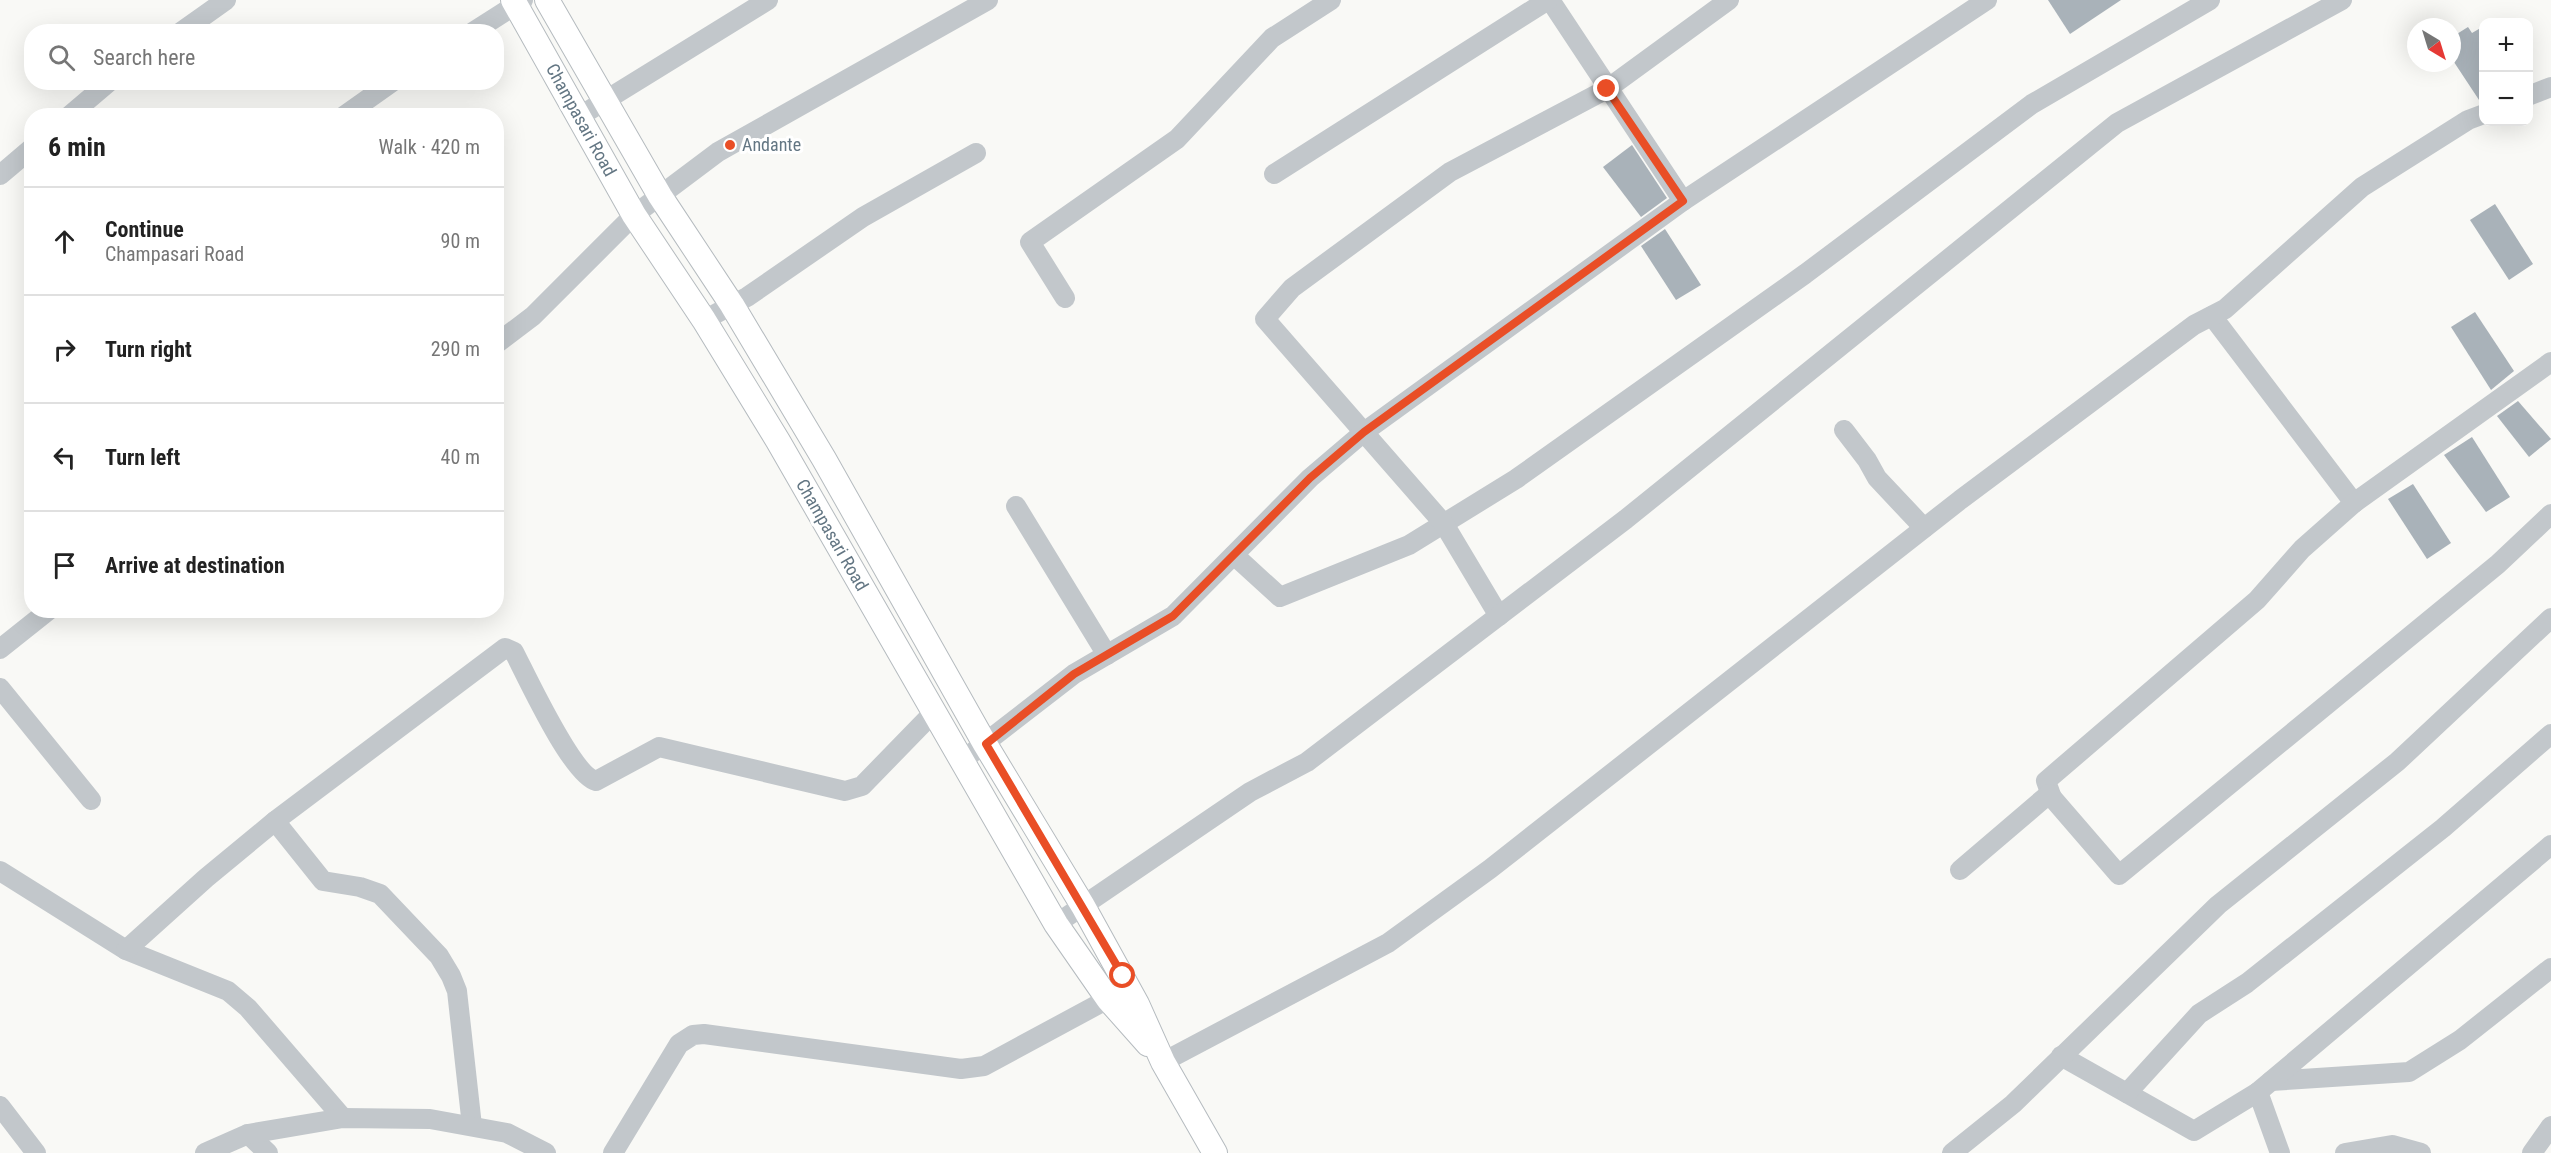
<!DOCTYPE html>
<meta charset="utf-8">
<style>
body{margin:0;font-family:"Roboto Condensed",sans-serif;background:#f2f2f2;color:#222}
.controls{position:absolute;right:18px;top:18px;display:grid;overflow:hidden;border-radius:12px;box-shadow:0 6px 24px #0002}
.controls button{width:54px;height:54px;display:grid;place-items:center;padding:0;border:0;border-bottom:2px solid #e0e0e0;background:#fff;color:#222;font:30px sans-serif}
.compass{position:absolute;left:2407px;top:18px;width:54px;height:54px;border-radius:50%;background:#fff;box-shadow:0 6px 24px #0002;rotate:142deg}
.stop{position:absolute;width:18px;height:18px;margin:-14px;border:4px solid #e94e26;border-radius:50%;background:#fff}
.stop.end{background:#e94e26;border-color:#fff;box-shadow:0 2px 6px #0008}
.list{margin:0;padding:0;list-style:none}
h2{display:flex;justify-content:space-between;align-items:center;height:78px;margin:0;padding:0 24px;font-size:26px}
h2 small{font-size:20px;font-weight:400;color:#767676}
.list li{display:grid;grid-template-columns:39px 1fr auto;gap:18px;align-items:center;box-sizing:border-box;height:108px;padding:0 24px;border-top:2px solid #e0e0e0}
.list b{display:block;font-size:22px;white-space:nowrap}
.list p{margin:0;font-size:20px;white-space:nowrap;color:#767676}
.list em{font-size:20px;font-style:normal;color:#767676}
.icon{flex:none;width:33px;height:33px;fill:none;stroke:currentColor;stroke-width:2;stroke-linecap:round;stroke-linejoin:round}
.map{position:relative;flex:none;width:2551px;height:1153px;overflow:hidden}
.search{position:absolute;background:#fff;box-shadow:0 6px 24px #0002;left:24px;top:24px;width:480px;height:66px;display:flex;align-items:center;gap:15px;box-sizing:border-box;padding:0 21px;border-radius:24px;color:#767676;font-size:22px}
.panel{position:absolute;background:#fff;box-shadow:0 6px 24px #0002;left:24px;top:108px;width:480px;height:510px;border-radius:24px}
.map>svg:first-child{display:block}
.building{fill:#a9b2b9}
.lines{fill:none;stroke-linecap:round;stroke-linejoin:round}
.major-casing{stroke:#b5bbbf;stroke-width:26}
.minor{stroke:#c2c7cb;stroke-width:20}
.major{stroke:#fff;stroke-width:24}
.route{stroke:#e94e26;stroke-width:8}
.poi-dot{fill:#e94e26;stroke:#fff;stroke-width:2}
.labels{text-anchor:middle;stroke-width:6;stroke-linejoin:round;paint-order:stroke}
.street-label{font-size:18px;fill:#637683;stroke:#fff}
.poi-label{font-size:18px;fill:#637683;stroke:#fff;text-anchor:start}
</style>
<div class="map">
<svg width="2551" height="1153" viewBox="0 0 2551 1153">
<rect width="100%" height="100%" fill="#f9f9f6"/>
<g class="building">
<path d="M2048 0H2121L2070 34Z"/>
<path d="M2484 26V102L2481 103 2452 59V37L2468 27 2472 33Z"/>
<path d="M1632 145 1667 198 1641 217 1603 167Z"/>
<path d="M2495 204 2533 264 2509 280 2470 220Z"/>
<path d="M1665 229 1701 285 1676 300 1641 246Z"/>
<path d="M2475 312 2514 371 2491 390 2451 327Z"/>
<path d="M2518 401 2551 439 2529 457 2497 416Z"/>
<path d="M2472 437 2510 497 2486 512 2444 455Z"/>
<path d="M2413 484 2451 543 2427 559 2388 499Z"/>
</g>
<g class="lines">
<defs>
<g id="major">
<path d="M513 0 634 215 704 320 778 441 1056 924 1108 999 1148 1044"/>
<path d="M547 0 660 196 732 305 824 459 985 744 1083 906 1137 1004 1163 1062 1215 1153"/>
</g>
</defs>
<use href="#major" class="major-casing"/>
<g class="minor">
<path d="M1550 0 1683 201"/>
<path d="M181 32 226 0"/>
<path d="M473 32 523 0"/>
<path d="M2528 96 2551 87"/>
<path d="M69 116 109 82"/>
<path d="M344 116 392 82"/>
<path d="M580 116 768 0"/>
<path d="M1274 174 1548 0"/>
<path d="M0 175 32 148"/>
<path d="M1065 298 1030 242 1177 139 1272 38 1331 0"/>
<path d="M2212 316 2354 503 2551 362"/>
<path d="M704 320 747 297 863 217 976 153"/>
<path d="M496 344 533 316 634 215 718 152 988 0"/>
<path d="M1844 430 1867 460 1877 478 1924 528"/>
<path d="M1016 506 1107 655"/>
<path d="M1234 555 1280 597 1409 545 1516 479 1805 274 2032 104 2210 0"/>
<path d="M1499 616 1444 524 1265 319 1292 288 1450 172 1607 89 1729 0"/>
<path d="M0 649 49 610"/>
<path d="M0 688 91 800"/>
<path d="M963 760 1074 674 1173 616 1310 478 1364 432 1683 201 1987 0"/>
<path d="M2052 798 2046 781 2257 600 2302 549 2354 503"/>
<path d="M275 821 323 881 360 887 380 894 439 956 451 976 457 991 472 1126"/>
<path d="M1960 870 2049 794 2119 875 2498 564 2551 514"/>
<path d="M0 871 126 950 228 991 248 1008 343 1118"/>
<path d="M1056 924 1250 792 1307 762 1626 519 2117 123 2342 0"/>
<path d="M126 950 206 878 275 821 505 648 514 652C527 677 572 775 596 781L659 747 845 791 862 786 934 712"/>
<path d="M2061 1056 2194 1131 2258 1092"/>
<path d="M1163 1062 1388 943 1490 869 1960 500 2194 325 2225 309 2362 187 2468 120 2484 114"/>
<path d="M2271 1081 2409 1072 2460 1040 2551 968"/>
<path d="M2127 1093 2199 1014 2247 983 2443 828 2551 734"/>
<path d="M0 1106 36 1153"/>
<path d="M248 1134 268 1153"/>
<path d="M205 1153 248 1134 343 1118 430 1119 507 1133 546 1153"/>
<path d="M613 1153 679 1044 693 1035 704 1034 961 1069 984 1066 1108 999"/>
<path d="M1952 1153 2013 1104 2218 905 2397 762 2551 618"/>
<path d="M2280 1153 2258 1092 2551 845"/>
<path d="M2345 1153 2392 1145 2421 1153"/>
<path d="M2532 1153 2551 1126"/>
</g>
<use href="#major" class="major"/>
</g>
<g class="lines">
<path class="route" d="M1123 976 986 744 1074 674 1173 616 1310 478 1364 432 1683 201 1607 89"/>
</g>
<circle class="poi-dot" cx="730" cy="145" r="6"/>
<g class="labels">
<g class="street-label">
<text transform="translate(581 120) rotate(61)" y="6">Champasari Road</text>
<text transform="translate(832 535) rotate(60)" y="6">Champasari Road</text>
</g>
<g class="poi-label">
<text x="742" y="151">Andante</text>
</g>
</g>
</svg>
<div class="controls">
<button>+</button>
<button>−</button>
</div>
<svg class="compass" viewBox="-18 -18 36 36"><path d="M0-13l5 13h-10z" fill="#e53935"/><path d="M0 13l5-13h-10z" fill="#767676"/></svg>
<div class="stop" style="left:1123px;top:976px"></div>
<div class="stop end" style="left:1607px;top:89px"></div>
<div class="search"><svg class="icon" aria-label="search" viewBox="0 0 24 24"><circle cx="10" cy="10" r="6"/><path d="M15 15l6 6"/></svg>Search here</div>
<section class="panel">
<h2>6 min<small>Walk · 420 m</small></h2>
<ul class="list">
<li><svg class="icon" aria-label="ahead" viewBox="0 0 24 24"><path d="M12 20V5M6 11l6-6 6 6"/></svg><div><b>Continue</b><p>Champasari Road</p></div><em>90 m</em></li>
<li><svg class="icon" aria-label="right" viewBox="0 0 24 24"><path d="M7 20v-9h11M14 6l5 5-5 5"/></svg><div><b>Turn right</b></div><em>290 m</em></li>
<li><svg class="icon" aria-label="left" viewBox="0 0 24 24"><path d="M17 20v-9H6M10 6l-5 5 5 5"/></svg><div><b>Turn left</b></div><em>40 m</em></li>
<li><svg class="icon" aria-label="arrive" viewBox="0 0 24 24"><path d="M6 21V4h12l-3 4 3 4H6"/></svg><div><b>Arrive at destination</b></div></li>
</ul>
</section>
</div>
